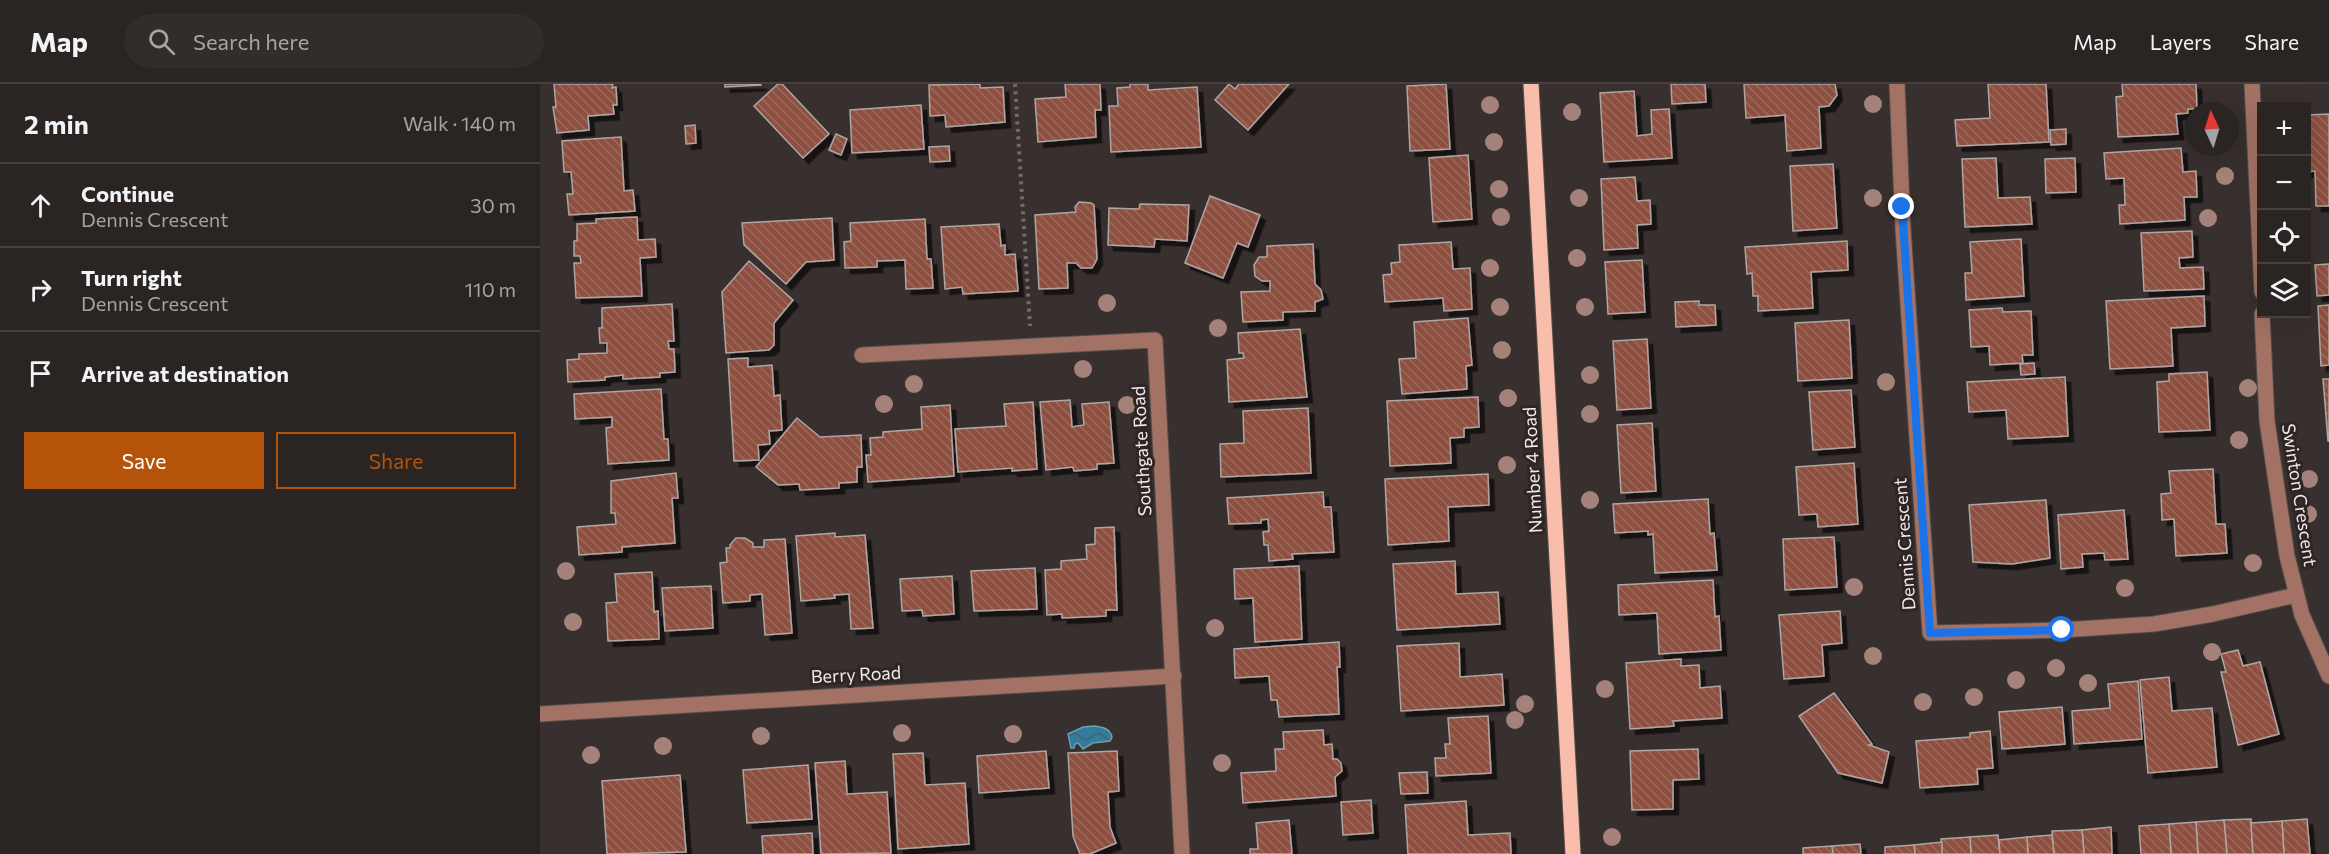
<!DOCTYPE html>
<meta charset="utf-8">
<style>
body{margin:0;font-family:Commissioner,sans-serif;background:#322c2a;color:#f1f3f6}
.controls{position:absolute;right:18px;top:18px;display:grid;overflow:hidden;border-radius:0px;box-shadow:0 6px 24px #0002}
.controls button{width:54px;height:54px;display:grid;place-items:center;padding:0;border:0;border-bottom:2px solid #464140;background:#2a2422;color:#f1f3f6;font:30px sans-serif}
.compass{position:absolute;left:1645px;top:18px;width:54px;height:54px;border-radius:50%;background:#2a2422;box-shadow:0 6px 24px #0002;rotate:356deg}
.stop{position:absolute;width:18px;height:18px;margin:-14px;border:4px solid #1a73e8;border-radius:50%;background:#fff}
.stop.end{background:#1a73e8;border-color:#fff;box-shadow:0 2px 6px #0008}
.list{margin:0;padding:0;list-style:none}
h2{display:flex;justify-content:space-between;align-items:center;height:78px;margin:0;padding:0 24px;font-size:26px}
h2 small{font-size:20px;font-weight:400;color:#a5a4a5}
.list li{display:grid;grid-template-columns:39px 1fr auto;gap:18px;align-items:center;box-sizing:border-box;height:84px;padding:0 24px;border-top:2px solid #464140}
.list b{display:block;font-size:22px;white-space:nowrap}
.list p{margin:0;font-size:20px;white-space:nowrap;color:#a5a4a5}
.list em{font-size:20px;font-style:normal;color:#a5a4a5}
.actions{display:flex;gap:12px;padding:18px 24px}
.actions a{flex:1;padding:14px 0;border:2px solid #b45309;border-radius:0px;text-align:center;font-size:21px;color:#b45309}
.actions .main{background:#b45309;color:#fff}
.icon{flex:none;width:33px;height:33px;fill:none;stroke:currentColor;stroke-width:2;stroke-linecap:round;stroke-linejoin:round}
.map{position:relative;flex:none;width:1789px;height:770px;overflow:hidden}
header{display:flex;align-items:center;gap:36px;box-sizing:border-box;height:84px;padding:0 30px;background:#2a2422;border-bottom:2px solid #464140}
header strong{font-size:28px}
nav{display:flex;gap:33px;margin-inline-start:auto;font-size:21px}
.search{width:420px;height:54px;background:#322c2a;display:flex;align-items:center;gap:15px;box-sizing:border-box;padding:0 21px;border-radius:33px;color:#a5a4a5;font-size:22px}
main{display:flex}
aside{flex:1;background:#2a2422}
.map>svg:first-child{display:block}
.water{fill:url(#water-waves);stroke:#6c9db2;stroke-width:1.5}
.building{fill:url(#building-back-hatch);stroke:#afa5a2;stroke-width:1.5;filter:url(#shadow)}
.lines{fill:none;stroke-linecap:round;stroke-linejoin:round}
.minor-casing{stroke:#554e4c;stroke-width:17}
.major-casing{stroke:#554e4c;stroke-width:17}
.path{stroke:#736c6a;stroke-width:4;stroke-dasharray:3 4.5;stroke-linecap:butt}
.minor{stroke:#a37265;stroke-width:15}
.major{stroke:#f9bdac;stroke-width:15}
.tree{fill:#a58279}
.route{stroke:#1a73e8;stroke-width:8}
.labels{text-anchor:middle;stroke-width:6;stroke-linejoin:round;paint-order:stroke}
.street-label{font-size:18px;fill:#f0eae9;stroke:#2e2624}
</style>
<header>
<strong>Map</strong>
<div class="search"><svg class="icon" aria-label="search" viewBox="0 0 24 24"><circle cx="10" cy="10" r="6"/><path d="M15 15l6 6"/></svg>Search here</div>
<nav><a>Map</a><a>Layers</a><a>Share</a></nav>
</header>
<main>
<aside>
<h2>2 min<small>Walk · 140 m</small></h2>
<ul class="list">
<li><svg class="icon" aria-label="ahead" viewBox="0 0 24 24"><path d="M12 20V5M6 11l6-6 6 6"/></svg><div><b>Continue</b><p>Dennis Crescent</p></div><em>30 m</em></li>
<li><svg class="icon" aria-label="right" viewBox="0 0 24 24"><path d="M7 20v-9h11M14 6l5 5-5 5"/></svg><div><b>Turn right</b><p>Dennis Crescent</p></div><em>110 m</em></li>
<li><svg class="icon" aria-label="arrive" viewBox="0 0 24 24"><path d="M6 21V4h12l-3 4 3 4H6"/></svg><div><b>Arrive at destination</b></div></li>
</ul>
<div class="actions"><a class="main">Save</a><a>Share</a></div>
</aside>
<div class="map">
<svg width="1789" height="770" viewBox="0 0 1789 770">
<defs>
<pattern id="water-waves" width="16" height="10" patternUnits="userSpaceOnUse" patternTransform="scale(1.5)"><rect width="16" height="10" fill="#337c9a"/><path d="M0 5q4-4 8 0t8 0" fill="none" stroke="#3c6474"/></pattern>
<pattern id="building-back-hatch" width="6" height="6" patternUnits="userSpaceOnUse" patternTransform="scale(1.5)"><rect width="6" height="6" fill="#8d5040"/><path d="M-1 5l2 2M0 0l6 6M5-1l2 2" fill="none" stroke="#9d695c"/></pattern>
<filter id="shadow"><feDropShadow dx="5.5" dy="5.5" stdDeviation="0" flood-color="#0009"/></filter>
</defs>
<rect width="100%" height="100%" fill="#38302e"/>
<path class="water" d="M554 642C562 643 570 644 572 653L570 657 553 659 543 665 538 659 535 660 534 664H531L528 650 543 643Z"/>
<g class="building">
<path d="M14 0H73L72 4 76 3 77 21H73L74 30 48 32 49 46 17 49 13 23H16Z"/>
<path d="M185 0H221V1L185 3Z"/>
<path d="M238 0H242L289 50 263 74 214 22Z"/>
<path d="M440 0V4L463 3 465 38 406 43 405 31 390 32 389 1Z"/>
<path d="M525 0H560L561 26H555L556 53 498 58 495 15 526 13Z"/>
<path d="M590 0H608V6L657 3 661 63 571 68 569 22H578L577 4 590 3Z"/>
<path d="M689 0 695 5 699 0H749L708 46 675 16Z"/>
<path d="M906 0 910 65 870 67 867 2Z"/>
<path d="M1131 0H1165L1166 18 1132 20Z"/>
<path d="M1204 0H1295L1297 11 1289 22 1279 23 1281 64 1247 67 1245 31 1206 34Z"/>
<path d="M1448 0H1506L1509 58 1417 62 1415 36 1450 34Z"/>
<path d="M1582 0H1656L1657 25H1648V29L1636 30 1638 50 1578 53 1576 13 1583 12Z"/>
<path d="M1094 7 1097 52 1112 50 1111 26 1129 25 1132 74 1064 78 1060 9Z"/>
<path d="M381 21 384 65 312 69 310 26Z"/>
<path d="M1789 30V122H1776L1775 87 1766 88V31Z"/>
<path d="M155 41 156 59 146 60 145 42Z"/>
<path d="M1526 45V60L1511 61 1510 46Z"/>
<path d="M296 50 307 55 301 71 289 66Z"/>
<path d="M81 53 84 107 93 106 95 127 29 131 27 110H33L31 88H24L22 57Z"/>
<path d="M409 62 410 77 390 78 389 63Z"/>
<path d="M1641 64 1643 88 1656 87 1657 113H1644L1645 136 1580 140 1579 121H1585L1584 94 1566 95 1564 69Z"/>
<path d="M928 71 932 135 893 138 889 74Z"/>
<path d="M1456 74 1458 114 1490 113 1492 140 1425 143 1422 75Z"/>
<path d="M1535 74 1536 108 1506 109 1505 75Z"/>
<path d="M1293 80 1297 144 1253 147 1250 82Z"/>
<path d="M1095 93 1097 117 1110 116 1111 140 1097 141 1098 164 1064 166 1061 95Z"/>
<path d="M670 112 720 131 708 163 697 159 683 194 645 179Z"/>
<path d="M539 118 551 119 554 121 557 175 552 184H541L536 179H527L528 204 499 205 495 131 536 128 535 123Z"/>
<path d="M600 120 649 121 647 157 615 155 614 163 568 161 569 124 599 125Z"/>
<path d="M97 133 98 156 115 155 116 173 100 174 102 212 36 214 34 179H41L40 172H34V157H37V140L56 139V135Z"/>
<path d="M292 134 294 176 266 178 246 200 204 161 202 139Z"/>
<path d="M385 135 387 175H391L393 204 366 205 365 176 337 177V183L305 184 304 158 311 157 310 139Z"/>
<path d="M459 140 461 162 465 161V171L475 170 478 207 423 210 422 203 405 205 401 143Z"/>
<path d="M1652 147 1653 173 1639 174 1640 184 1663 183 1664 205 1604 207 1601 149Z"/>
<path d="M1481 155 1484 212 1426 216 1425 189H1432L1430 158Z"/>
<path d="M1307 157 1308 186 1271 188 1273 224 1218 227V212H1213L1212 189 1207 190 1205 163Z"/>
<path d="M911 158 913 185 930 184 932 225 904 227 903 214 845 218 843 191 852 190 851 179 860 178 859 161Z"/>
<path d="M773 160 775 200 781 206 783 215 775 218V227L743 228V236L703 238 701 208 730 207V197H722L715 192 714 181 719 173H727V162Z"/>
<path d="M1102 176 1105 228 1068 230 1065 178Z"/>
<path d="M209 177 253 216 234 239V261L229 266 186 269 182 208Z"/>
<path d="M1789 180V211L1777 212 1775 181Z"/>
<path d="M1664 212 1665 242 1631 244 1633 282 1570 285 1566 217Z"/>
<path d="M1159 217V221H1175L1176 241 1136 243 1135 218Z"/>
<path d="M132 220 134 257H128L129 265H134L135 288 120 289V293L83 295V291L65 293V296L28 298 27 276 39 275V270L67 269V259H60L59 244H62V224Z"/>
<path d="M1789 221V281L1781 282 1778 222Z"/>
<path d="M1462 224 1463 228 1491 227 1493 271H1482L1483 279 1450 281 1449 262 1431 263 1429 226Z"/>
<path d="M928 234 932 281 926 282 927 305 862 310 859 275 876 274 874 238Z"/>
<path d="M1309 236 1312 294 1258 297 1255 239Z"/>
<path d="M760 245 767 313 689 318 687 276 704 274 703 269H699L698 249Z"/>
<path d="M1107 255 1111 324 1077 326 1073 257Z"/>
<path d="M208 274V283L232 281 234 312 240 311 242 346 229 347 230 360 218 361 219 376 194 377 188 275Z"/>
<path d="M1494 279 1495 290 1481 291 1480 280Z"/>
<path d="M1667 288 1670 346 1619 348 1617 298 1629 297V290Z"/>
<path d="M1525 293 1528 352 1468 355 1466 326 1429 328 1427 298Z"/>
<path d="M1783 295H1789V357H1788Z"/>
<path d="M121 305 124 355H128L129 376 68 380 66 344 72 343V333L35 335 34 310Z"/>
<path d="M1311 306 1315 363 1273 366 1269 308Z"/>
<path d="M938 313 939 343 924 344V353L910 354 911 379 850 382 847 317Z"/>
<path d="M530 316 532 343 544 341 542 320 569 318 574 379 557 380V385L534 387 533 383 506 386 500 318Z"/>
<path d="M493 318 497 385 472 387V384L418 388 415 345 466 342 464 320Z"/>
<path d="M410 321 414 392 328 398 326 371H331L330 354 343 353V348L382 345 381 323Z"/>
<path d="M768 324 771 389 681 393 680 360 704 359 703 327Z"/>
<path d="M257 334 280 353 321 351 322 383H317V398L299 399V404L260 406 259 400 238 401 216 383Z"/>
<path d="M1112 339 1116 407 1081 409 1077 341Z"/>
<path d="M1314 379 1318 440 1278 443 1277 430 1259 431 1256 383Z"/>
<path d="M1673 385 1676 440H1685L1687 469 1636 472 1634 435 1622 436 1621 410 1631 409 1629 387Z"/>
<path d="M136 389 138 414H132L135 459 82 463V468L39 471 37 443 76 440 75 429H71V397Z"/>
<path d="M948 390 949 421 908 423 909 457 848 461 845 395Z"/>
<path d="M783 408 784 423H791L794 468 752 470 753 475 729 477 728 461H724L723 448 729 447 728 435 721 436V439L689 440 687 414Z"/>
<path d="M1168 415 1170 450 1174 449 1177 486 1115 489 1113 450 1108 451V447L1075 449 1073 420Z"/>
<path d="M1506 416 1510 474 1472 480 1433 478 1429 421Z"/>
<path d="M1584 426 1588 475 1565 476 1564 469 1542 470 1543 483 1521 485 1518 431Z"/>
<path d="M574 443 577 526H566V532L522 534V530L507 531 505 486 521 485V477L547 475 546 461 555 460V444Z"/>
<path d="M295 449V453L325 451 333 544 311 545 309 510 294 511 295 514 261 517 256 452Z"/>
<path d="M1294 453 1297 503 1245 506 1243 455Z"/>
<path d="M196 454H205L213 459V463H224V456L245 455 252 549 225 551 222 510 210 511V517L183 519 180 479 187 478 186 464H190V461Z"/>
<path d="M915 477 916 510 958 508 960 540 857 546 853 480Z"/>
<path d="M759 482 762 555 715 558 713 514 695 515 694 485Z"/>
<path d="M495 484 497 525 434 527 431 487Z"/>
<path d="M112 488 114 528 118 527 119 555 68 557 66 519 77 518 75 490Z"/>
<path d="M412 492 414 530 383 532 382 526 362 527 360 495Z"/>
<path d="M1173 496 1175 533 1179 532 1181 566 1119 570 1117 529 1079 531 1078 501Z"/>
<path d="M171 502 173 544 125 547 122 504Z"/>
<path d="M1300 527 1302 559 1282 561 1284 592 1244 595 1239 531Z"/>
<path d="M799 558 800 583H797L799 630 739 633 737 616H731L729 592 695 594 694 565Z"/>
<path d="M919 559 920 593 962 590 964 621 861 627 857 562Z"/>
<path d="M1698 566 1703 582 1720 578 1739 650 1698 661 1681 588H1686L1681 570Z"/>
<path d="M1141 575V582L1159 581 1160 604 1180 602 1182 634 1133 637 1134 642 1090 645 1086 579Z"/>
<path d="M1629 593 1632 627 1672 624 1677 683 1608 689 1600 596Z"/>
<path d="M1598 597 1602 655 1534 660 1532 627 1570 624 1568 600Z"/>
<path d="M1294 609 1332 660 1329 661 1349 668 1342 699 1298 689 1259 632Z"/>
<path d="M1522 623 1525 660 1462 665 1459 628Z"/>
<path d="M948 632 951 689 896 692 895 674H906L905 660H910L908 634Z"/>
<path d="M783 646 784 661 792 660 793 675H797L801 679 802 687 795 693 796 712 703 719 701 689 736 687 735 665H744L743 648Z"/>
<path d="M1450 647 1453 684 1437 685 1438 700 1380 704 1376 657 1430 653V649Z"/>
<path d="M1158 665 1159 695 1133 696V725L1092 726 1090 667Z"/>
<path d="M506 667 509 704 439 709 437 672Z"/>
<path d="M577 667 579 707 568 708 570 743 576 759 550 770H540L533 752 528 669Z"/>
<path d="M383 669 385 701 425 699 429 760 358 765 353 670Z"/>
<path d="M305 677 307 710 347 708 351 769 281 770 275 679Z"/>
<path d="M268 681 272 735 207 739 203 686Z"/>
<path d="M887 688 888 709 861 710 859 689Z"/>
<path d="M140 691 146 768 67 770 62 697Z"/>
<path d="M831 716 833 749 803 751 801 718Z"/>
<path d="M926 717 928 751 970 749 971 770H868L865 721Z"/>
<path d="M1711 735 1713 770H1687L1684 736Z"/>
<path d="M1767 735 1770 770H1744L1742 737Z"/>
<path d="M749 736 752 770H710V765H718L716 739Z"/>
<path d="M1684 736 1687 770H1658L1656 738Z"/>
<path d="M1742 737 1744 770H1713L1711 739Z"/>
<path d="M1656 738 1658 770H1631L1629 740Z"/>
<path d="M1629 740 1631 770H1601L1599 742Z"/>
<path d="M1571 743 1572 770H1544L1542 746Z"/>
<path d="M1542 746 1544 770H1514L1512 747Z"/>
<path d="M272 749 273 770H223L222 752Z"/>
<path d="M1458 751 1460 770H1431L1430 753Z"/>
<path d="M1512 751 1514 770H1488L1487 753Z"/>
<path d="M1430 753 1431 770H1402L1401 755Z"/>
<path d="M1487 753 1488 770H1460L1459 756Z"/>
<path d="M1402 758V770H1375L1374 761Z"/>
<path d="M1320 760 1321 770H1293L1292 762Z"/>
<path d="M1374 761 1375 770H1345V763Z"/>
<path d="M1292 762 1293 770H1263V764Z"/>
</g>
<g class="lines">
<defs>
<g id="minor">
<path d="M1357 0 1363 145 1390 549 1522 546 1614 540 1673 530 1756 511"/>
<path d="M1712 0 1722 208"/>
<path d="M1722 230 1727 337 1747 472 1762 531 1789 592"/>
<path d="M322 271 615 256 642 770"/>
<path d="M0 630 634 592"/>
</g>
<path id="major" d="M991 0 1033 770"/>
</defs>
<use href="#minor" class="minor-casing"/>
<use href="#major" class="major-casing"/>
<path class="path" d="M475 0 490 242"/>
<use href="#minor" class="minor"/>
<use href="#major" class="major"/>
</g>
<g class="tree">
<circle cx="1333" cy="20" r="9"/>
<circle cx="950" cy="21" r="9"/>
<circle cx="1032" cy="28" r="9"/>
<circle cx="954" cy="58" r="9"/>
<circle cx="1685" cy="92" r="9"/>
<circle cx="959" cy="105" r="9"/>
<circle cx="1039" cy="114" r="9"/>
<circle cx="1333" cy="114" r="9"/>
<circle cx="961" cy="133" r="9"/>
<circle cx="1668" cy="134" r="9"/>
<circle cx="1037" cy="174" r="9"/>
<circle cx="950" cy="184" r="9"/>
<circle cx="567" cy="219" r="9"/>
<circle cx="960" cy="223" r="9"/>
<circle cx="1045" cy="223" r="9"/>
<circle cx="678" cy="244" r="9"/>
<circle cx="962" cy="266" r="9"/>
<circle cx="543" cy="285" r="9"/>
<circle cx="1050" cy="291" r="9"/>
<circle cx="1346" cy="298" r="9"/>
<circle cx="374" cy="300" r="9"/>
<circle cx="1708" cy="304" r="9"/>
<circle cx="968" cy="314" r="9"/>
<circle cx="344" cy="320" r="9"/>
<circle cx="587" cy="321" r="9"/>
<circle cx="1050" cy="330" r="9"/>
<circle cx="1699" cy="356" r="9"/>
<circle cx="967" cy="381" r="9"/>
<circle cx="1769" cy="395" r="9"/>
<circle cx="1050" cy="416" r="9"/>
<circle cx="1768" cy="430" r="9"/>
<circle cx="1713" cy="479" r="9"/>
<circle cx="26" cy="487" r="9"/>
<circle cx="1314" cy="503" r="9"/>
<circle cx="1585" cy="504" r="9"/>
<circle cx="33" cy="538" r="9"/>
<circle cx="675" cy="544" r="9"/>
<circle cx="1672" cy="568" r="9"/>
<circle cx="1333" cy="572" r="9"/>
<circle cx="1516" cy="584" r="9"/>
<circle cx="1476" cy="596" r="9"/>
<circle cx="1548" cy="599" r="9"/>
<circle cx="1065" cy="605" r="9"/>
<circle cx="1434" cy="613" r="9"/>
<circle cx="1383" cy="618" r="9"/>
<circle cx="985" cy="620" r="9"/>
<circle cx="975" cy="636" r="9"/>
<circle cx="362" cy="649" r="9"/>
<circle cx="473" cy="650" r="9"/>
<circle cx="221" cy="652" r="9"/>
<circle cx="123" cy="662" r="9"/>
<circle cx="51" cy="671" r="9"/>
<circle cx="682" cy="679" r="9"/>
<circle cx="1072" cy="753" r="9"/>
</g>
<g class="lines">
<path class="route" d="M1362 123 1390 549 1522 546"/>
</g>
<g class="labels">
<g class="street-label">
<text transform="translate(602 367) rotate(-93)" y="6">Southgate Road</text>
<text transform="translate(993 386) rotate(-93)" y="6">Number 4 Road</text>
<text transform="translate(1759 411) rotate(81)" y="6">Swinton Crescent</text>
<text transform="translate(1365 460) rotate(-94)" y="6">Dennis Crescent</text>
<text transform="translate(316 591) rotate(-3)" y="6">Berry Road</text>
</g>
</g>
</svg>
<div class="controls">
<button>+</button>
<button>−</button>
<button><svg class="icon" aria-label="locate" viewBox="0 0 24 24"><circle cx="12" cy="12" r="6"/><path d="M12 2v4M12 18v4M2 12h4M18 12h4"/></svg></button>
<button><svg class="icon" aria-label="layers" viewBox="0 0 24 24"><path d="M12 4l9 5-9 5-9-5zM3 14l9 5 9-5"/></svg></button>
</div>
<svg class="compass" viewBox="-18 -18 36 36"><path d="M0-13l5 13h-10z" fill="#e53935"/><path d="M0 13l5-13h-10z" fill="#a5a4a5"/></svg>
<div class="stop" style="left:1522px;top:546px"></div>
<div class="stop end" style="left:1362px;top:123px"></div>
</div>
</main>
